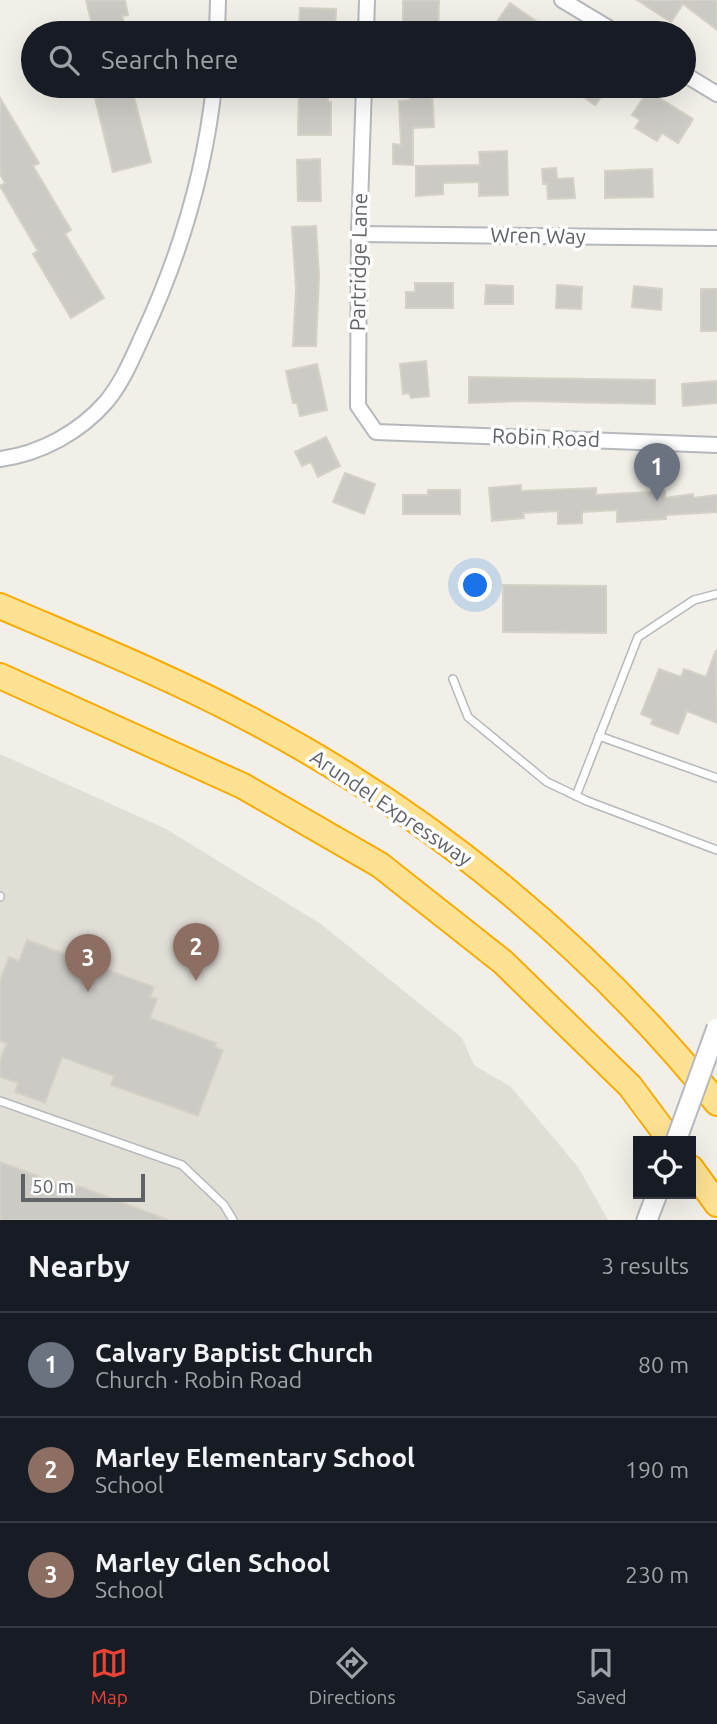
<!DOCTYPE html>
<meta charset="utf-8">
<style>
body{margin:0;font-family:Ubuntu,sans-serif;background:#20242c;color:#f1f3f6}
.controls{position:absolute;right:21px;bottom:21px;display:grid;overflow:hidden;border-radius:0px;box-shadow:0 7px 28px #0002}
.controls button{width:63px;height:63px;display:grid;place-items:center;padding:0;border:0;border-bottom:2px solid #363941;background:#171b24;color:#f1f3f6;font:35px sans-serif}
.scale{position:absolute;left:21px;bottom:18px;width:124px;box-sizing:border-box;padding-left:7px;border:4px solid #5f6368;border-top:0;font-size:19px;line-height:24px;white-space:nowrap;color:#5f6368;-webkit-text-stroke:5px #fff;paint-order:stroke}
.you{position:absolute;left:476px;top:586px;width:24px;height:24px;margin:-18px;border:5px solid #fff;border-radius:50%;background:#1a73e8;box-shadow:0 0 0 10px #1a73e833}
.badge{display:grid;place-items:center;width:46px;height:46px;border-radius:50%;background:#ea4335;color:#fff;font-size:23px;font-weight:700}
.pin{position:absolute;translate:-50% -58px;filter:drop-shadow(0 2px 4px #0008)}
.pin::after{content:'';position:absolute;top:37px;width:24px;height:21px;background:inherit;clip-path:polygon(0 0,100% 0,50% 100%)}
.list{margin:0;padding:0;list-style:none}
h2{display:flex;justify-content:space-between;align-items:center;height:91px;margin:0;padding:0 28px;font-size:30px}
h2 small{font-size:23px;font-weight:400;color:#9ea1a6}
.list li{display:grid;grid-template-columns:46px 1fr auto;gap:21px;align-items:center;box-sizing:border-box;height:105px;padding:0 28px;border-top:2px solid #363941}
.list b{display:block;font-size:26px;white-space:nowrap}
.list p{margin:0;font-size:23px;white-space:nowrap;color:#9ea1a6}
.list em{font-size:23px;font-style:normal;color:#9ea1a6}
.icon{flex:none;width:38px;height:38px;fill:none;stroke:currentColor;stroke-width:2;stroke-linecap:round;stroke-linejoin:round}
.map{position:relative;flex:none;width:717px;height:1220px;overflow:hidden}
.search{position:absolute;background:#171b24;box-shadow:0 7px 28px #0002;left:21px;right:21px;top:21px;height:77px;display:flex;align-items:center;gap:18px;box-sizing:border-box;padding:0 24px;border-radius:38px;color:#9ea1a6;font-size:26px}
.sheet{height:406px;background:#171b24}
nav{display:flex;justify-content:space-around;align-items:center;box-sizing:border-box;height:98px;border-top:2px solid #363941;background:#171b24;font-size:19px;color:#9ea1a6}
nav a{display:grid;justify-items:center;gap:4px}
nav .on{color:#ea4335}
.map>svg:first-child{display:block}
.education{fill:#e1ded6}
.building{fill:#cccac5;stroke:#d6d1c6;stroke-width:2}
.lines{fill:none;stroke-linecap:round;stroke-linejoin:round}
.lane-casing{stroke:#b5b8bc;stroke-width:10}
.street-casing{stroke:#b5b8bc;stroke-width:18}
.secondary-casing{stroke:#b6babf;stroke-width:23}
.highway-casing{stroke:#f9ab00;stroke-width:28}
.lane{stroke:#fff;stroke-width:7}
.street{stroke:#fff;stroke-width:14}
.secondary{stroke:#fff;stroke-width:19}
.highway{stroke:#fde293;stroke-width:24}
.secondary-bridge-casing{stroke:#b6babf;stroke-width:23;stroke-linecap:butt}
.secondary-bridge{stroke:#fff;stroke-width:19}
.labels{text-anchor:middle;stroke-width:7;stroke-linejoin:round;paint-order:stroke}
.street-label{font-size:21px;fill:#5f6368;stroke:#fff}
</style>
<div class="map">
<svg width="717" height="1220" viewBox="0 0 717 1220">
<rect width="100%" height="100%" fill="#f1efe8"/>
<path class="education" d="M0 754 166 829 321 924 462 1038 474 1065 511 1087 578 1167 608 1220H0Z"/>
<g class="building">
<path d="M86 0H125L128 15 122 16 126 33H94Z"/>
<path d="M403 0H439L438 33H403Z"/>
<path d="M637 0H717V30L683 4 671 22Z"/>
<path d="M510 3 537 22 536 23 551 33H489Z"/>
<path d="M300 8 336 9 335 33H299Z"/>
<path d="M98 86H131L151 162 113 172 95 98 101 97Z"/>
<path d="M299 86H328V102H331V135H298Z"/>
<path d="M568 86H609L595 105Z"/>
<path d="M648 91 693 119 678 143 662 133 657 141 635 128 640 120 632 115Z"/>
<path d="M432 93 434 127 413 128V165L393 164V144L401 145 399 101 410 100V94Z"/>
<path d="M0 98 39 163 33 166 71 230 65 234 104 298 71 318 33 254 38 251 0 186 5 183 0 174Z"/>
<path d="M507 151 508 195 479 196V182L443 183V194L416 196V166L480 165 479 152Z"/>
<path d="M320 159 321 201H298L297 160Z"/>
<path d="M556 168 557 179 573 178 575 198 548 199 547 184H543L542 169Z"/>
<path d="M652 169 653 197 605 198V171Z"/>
<path d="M316 226 319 276 316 346H293L296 289 292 227Z"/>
<path d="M415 283H453V308H406V292H415Z"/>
<path d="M486 285 513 286V304H485Z"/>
<path d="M557 285 582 287 581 309 556 308Z"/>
<path d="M634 286 662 289 661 310 632 307Z"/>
<rect x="701" y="289" width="16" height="42"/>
<path d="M426 361 429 396 411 398 409 393 403 394 400 364Z"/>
<path d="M317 364 327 410 300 416 297 403H293L286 371Z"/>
<path d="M469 377 655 380V404L522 401 469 403Z"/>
<path d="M717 381V403L683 406 682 384Z"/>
<path d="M326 437 340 466 318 477 311 462 302 466 295 452Z"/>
<path d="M345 473 375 484 364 514 333 502Z"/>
<path d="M521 485V491L596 488V495L665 491V498L693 494V498L717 495V512L666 515V519L617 522V510L582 512V523L558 524V511L523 513 524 518 492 521 489 488Z"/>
<path d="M428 490H460V514H403V495H428Z"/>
<path d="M503 585 606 586V633L503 632Z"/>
<path d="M716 650 717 723 687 711 678 734 651 724 653 719 641 714 659 669 681 677 684 669 706 677Z"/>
<path d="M27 940 154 987 150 997 157 999 150 1018 216 1043 215 1047 223 1050 198 1116 111 1085 114 1076 62 1057 45 1103 15 1092 18 1083 0 1077V1061L7 1043 0 1041V981L9 957 19 961Z"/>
<path d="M0 1162 72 1189 79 1186 168 1220H0Z"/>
</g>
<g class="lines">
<defs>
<g id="lane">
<path d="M453 679 468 717 547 782 587 801 717 850"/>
<path d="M599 736 717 778"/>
<path d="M576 796 638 637 694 600 717 594"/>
<path d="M0 896V897"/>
<path d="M0 1101 182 1165 224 1205 233 1220"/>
</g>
<g id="street">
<path d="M562 0 617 33"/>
<path d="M217 33 218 0"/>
<path d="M366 33 367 0"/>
<path d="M684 74 717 94"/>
<path d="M364 86 359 234 358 406 376 432 717 445"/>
<path d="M359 234 717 238"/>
<path d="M0 459C40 454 80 432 106 402 122 383 132 359 142 337 179 258 205 172 214 86"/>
</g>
<path id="secondary" d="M647 1220 657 1194"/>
<g id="highway">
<path d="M0 606C86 643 173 678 255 722 433 816 591 947 717 1103"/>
<path d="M0 676 243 786 380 865 503 962 630 1086 671 1141"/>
<path d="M691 1168 717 1204"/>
</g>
</defs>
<use href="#lane" class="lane-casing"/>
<use href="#street" class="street-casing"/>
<use href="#secondary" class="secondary-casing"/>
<use href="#highway" class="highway-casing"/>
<use href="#lane" class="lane"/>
<use href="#street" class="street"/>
<use href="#secondary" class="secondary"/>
<use href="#highway" class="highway"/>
<defs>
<path id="secondary-bridge" d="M676 1141 717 1028"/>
</defs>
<use href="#secondary-bridge" class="secondary-bridge-casing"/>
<use href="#secondary-bridge" class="secondary-bridge"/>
</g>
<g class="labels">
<g class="street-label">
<text transform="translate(538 236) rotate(1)" y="7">Wren Way</text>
<text transform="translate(359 262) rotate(-89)" y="7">Partridge Lane</text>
<text transform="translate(546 438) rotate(2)" y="7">Robin Road</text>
<text transform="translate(391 808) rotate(34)" y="7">Arundel Expressway</text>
</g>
</g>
</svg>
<div class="controls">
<button><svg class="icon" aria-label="locate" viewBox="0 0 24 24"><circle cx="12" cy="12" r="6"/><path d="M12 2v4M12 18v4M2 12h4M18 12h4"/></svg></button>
</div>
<div class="scale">50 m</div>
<div class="you"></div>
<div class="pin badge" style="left:657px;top:501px;background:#6b7280">1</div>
<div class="pin badge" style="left:196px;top:981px;background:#8d6e63">2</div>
<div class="pin badge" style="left:88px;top:992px;background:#8d6e63">3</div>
<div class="search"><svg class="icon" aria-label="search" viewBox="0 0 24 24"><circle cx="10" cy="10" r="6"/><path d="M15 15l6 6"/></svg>Search here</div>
</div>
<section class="sheet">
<h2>Nearby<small>3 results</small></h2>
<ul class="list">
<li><span class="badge" style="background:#6b7280">1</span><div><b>Calvary Baptist Church</b><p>Church · Robin Road</p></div><em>80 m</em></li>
<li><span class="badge" style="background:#8d6e63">2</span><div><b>Marley Elementary School</b><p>School</p></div><em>190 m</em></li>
<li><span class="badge" style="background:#8d6e63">3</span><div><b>Marley Glen School</b><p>School</p></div><em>230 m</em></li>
</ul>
</section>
<nav>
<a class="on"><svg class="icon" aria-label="map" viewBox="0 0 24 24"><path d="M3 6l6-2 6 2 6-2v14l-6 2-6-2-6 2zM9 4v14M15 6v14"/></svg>Map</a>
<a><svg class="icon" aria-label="directions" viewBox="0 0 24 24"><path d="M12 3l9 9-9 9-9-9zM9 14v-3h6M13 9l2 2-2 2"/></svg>Directions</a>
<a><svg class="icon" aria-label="saved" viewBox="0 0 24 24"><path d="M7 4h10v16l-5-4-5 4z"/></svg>Saved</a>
</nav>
